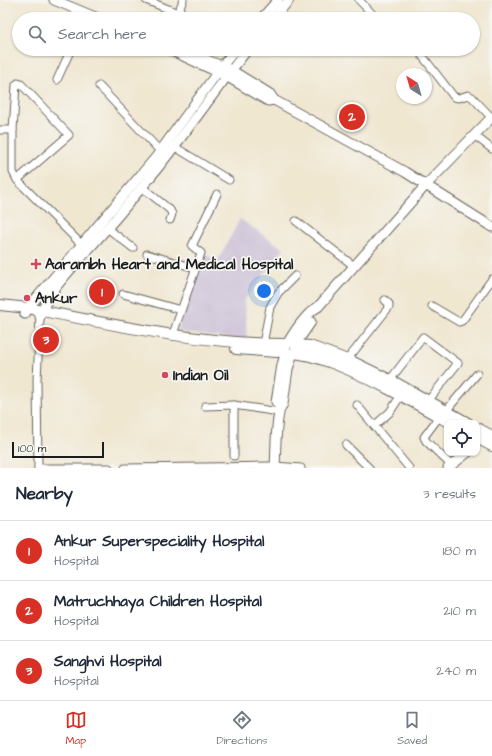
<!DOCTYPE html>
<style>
body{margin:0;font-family:"Architects Daughter",sans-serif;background:#f6f6f7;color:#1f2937}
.controls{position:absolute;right:12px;bottom:12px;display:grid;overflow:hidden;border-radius:8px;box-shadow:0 1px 3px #0004}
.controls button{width:36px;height:36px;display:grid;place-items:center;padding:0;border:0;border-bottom:1px solid #e0e1e3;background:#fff;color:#1f2937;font:20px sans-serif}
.compass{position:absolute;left:396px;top:68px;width:36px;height:36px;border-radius:50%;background:#fff;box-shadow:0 1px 3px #0004;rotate:323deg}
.scale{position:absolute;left:12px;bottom:10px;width:92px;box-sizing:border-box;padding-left:4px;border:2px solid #1c1c1c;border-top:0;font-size:11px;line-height:14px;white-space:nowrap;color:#1c1c1c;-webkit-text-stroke:3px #f6f6f2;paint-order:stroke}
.you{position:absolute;left:264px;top:291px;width:14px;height:14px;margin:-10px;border:3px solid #fff;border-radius:50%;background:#1a73e8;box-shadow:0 0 0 6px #1a73e833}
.badge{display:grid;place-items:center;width:26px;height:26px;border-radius:50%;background:#d93025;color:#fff;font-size:13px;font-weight:700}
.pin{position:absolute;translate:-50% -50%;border:2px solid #fff;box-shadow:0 1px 4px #0006}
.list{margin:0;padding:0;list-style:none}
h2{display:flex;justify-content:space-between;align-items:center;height:52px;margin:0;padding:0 16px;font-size:17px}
h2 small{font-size:13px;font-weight:400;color:#747a83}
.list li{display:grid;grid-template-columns:26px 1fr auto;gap:12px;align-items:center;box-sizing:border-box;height:60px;padding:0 16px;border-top:1px solid #e0e1e3}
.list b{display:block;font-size:15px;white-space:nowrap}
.list p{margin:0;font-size:13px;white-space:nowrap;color:#747a83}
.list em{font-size:13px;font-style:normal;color:#747a83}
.icon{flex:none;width:22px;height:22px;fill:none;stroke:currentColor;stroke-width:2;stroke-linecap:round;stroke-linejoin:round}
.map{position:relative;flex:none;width:492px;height:468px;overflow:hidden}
.search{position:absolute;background:#fff;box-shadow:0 1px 3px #0004;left:12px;right:12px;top:12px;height:44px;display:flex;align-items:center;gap:10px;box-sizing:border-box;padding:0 14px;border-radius:22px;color:#747a83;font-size:15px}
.sheet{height:232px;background:#fff}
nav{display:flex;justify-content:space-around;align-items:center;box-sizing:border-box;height:56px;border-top:1px solid #e0e1e3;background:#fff;font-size:11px;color:#747a83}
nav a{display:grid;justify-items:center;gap:2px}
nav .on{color:#d93025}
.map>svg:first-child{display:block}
.industrial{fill:#cbbfd5}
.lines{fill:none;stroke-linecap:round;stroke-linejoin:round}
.minor-casing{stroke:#66635b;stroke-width:9}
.tertiary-casing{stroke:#66635b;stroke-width:11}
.secondary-casing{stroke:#66635b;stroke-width:12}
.minor{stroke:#fff;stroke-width:7}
.tertiary{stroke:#fff;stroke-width:9}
.secondary{stroke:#fff;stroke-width:10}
.poi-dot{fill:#d1495b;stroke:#f6f6f2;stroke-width:1.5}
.labels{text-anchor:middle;stroke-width:3.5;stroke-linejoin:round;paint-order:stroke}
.poi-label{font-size:15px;font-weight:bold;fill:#1c1c1c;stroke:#f6f6f2;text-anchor:start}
</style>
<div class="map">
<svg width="492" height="468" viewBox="0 0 492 468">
<rect width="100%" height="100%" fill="#f6f6f2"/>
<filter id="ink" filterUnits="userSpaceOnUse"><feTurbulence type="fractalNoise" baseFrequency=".025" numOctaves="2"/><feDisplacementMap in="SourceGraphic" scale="8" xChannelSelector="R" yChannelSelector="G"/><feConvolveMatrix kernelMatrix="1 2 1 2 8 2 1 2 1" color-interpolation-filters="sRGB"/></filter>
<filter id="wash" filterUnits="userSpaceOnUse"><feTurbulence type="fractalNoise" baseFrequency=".012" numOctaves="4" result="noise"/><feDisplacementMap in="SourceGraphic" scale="16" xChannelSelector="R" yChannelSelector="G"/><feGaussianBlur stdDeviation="0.9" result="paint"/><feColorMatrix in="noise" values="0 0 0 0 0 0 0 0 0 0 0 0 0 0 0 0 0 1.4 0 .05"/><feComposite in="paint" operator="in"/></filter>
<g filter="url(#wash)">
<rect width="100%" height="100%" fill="#f0e7d1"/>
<path class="industrial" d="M240 219 284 249 245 299 247 340 177 332 205 255 218 260Z"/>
</g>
<g filter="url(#ink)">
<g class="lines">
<defs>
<g id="minor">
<path d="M146 0 178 13 175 19"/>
<path d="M359 0 377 19"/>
<path d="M178 13 183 0"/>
<path d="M417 49 454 97 459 98 468 95 472 97 491 117"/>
<path d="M57 80 71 49"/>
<path d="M99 86 160 151"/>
<path d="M0 130H13"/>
<path d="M474 135 492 149"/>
<path d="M175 147 229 180"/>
<path d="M17 180 69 135 21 84 18 83 16 85 13 130V172L17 180 82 245"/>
<path d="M142 187 170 210 172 214 170 220"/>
<path d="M296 221 354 266"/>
<path d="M107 228 133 248"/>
<path d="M147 254 195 268"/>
<path d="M123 294 181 310"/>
<path d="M432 306 459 322 462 321 492 279"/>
<path d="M173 334 201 253 192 246 217 194"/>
<path d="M263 344 270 307 278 293 295 276"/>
<path d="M347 360 389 307V304L385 300"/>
<path d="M390 380 423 337 458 363 428 401"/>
<path d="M234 405V456"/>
<path d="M357 405 409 468"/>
<path d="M205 406 234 405 279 412"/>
<path d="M446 411 477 374"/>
<path d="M439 417 424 437 426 441 451 465"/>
<path d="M374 426 390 412 401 395"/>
<path d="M346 445 369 468"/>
<path d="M38 468 37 380 40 317"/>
<path d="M38 468H109"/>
<path d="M125 468 275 466 301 468"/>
</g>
<g id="tertiary">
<path d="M54 0 100 19"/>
<path d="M261 19 278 0"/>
<path d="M273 19 289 0"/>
<path d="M168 49 226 76 268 101 274 100"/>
<path d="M181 49 231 70 270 94 274 100 405 172 492 227"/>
<path d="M25 314 28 308 156 157 222 66 236 49"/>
<path d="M40 317C48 291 70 271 87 251 106 230 125 208 143 186 180 142 212 94 248 49"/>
<path d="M287 344C294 332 306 313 318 307L426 185 492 117"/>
<path d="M295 345 311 322"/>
<path d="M280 407 276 402 282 365 286 351"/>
<path d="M275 468C276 455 275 412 283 404L288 369 293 353"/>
<path d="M448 468 467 453"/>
</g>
<g id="secondary">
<path d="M0 305 28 308C113 325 200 344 287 344"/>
<path d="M295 345 310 346 353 362 398 384 468 423"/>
<path d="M236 349 277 352 286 351"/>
<path d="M293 353C308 354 321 359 335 364 375 380 413 402 450 423"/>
<path d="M477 428 492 436"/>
<path d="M477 438 492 446"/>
</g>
</defs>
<use href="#minor" class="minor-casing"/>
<use href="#tertiary" class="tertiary-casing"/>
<use href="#secondary" class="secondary-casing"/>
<use href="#minor" class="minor"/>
<use href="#tertiary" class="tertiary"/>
<use href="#secondary" class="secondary"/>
</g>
</g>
<g class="poi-dot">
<path d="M34 258h4v4h4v4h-4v4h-4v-4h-4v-4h4z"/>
<circle cx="27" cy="298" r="4"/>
<circle cx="165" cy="375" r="4"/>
</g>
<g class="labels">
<g class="poi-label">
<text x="45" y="269">Aarambh Heart and Medical Hospital</text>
<text x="35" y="303">Ankur</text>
<text x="173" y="380">Indian Oil</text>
</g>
</g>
</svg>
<div class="controls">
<button><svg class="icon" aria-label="locate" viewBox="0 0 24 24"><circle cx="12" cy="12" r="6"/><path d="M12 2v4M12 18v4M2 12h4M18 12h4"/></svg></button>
</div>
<svg class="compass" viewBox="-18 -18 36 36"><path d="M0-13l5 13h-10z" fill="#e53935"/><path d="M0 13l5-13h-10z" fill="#747a83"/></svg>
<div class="scale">100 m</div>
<div class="you"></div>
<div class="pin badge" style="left:102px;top:292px">1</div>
<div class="pin badge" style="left:352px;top:117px">2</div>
<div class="pin badge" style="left:46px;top:340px">3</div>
<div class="search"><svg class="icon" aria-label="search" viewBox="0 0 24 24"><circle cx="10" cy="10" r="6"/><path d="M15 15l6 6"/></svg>Search here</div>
</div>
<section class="sheet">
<h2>Nearby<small>3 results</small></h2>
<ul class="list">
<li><span class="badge">1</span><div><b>Ankur Superspeciality Hospital</b><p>Hospital</p></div><em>180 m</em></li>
<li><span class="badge">2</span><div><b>Matruchhaya Children Hospital</b><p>Hospital</p></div><em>210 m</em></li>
<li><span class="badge">3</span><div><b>Sanghvi Hospital</b><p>Hospital</p></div><em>240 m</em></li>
</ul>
</section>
<nav>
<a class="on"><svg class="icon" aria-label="map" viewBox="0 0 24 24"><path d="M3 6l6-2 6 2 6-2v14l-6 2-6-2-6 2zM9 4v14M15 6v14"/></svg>Map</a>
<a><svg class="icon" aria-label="directions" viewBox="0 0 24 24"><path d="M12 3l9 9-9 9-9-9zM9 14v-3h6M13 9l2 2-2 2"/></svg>Directions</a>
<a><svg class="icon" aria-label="saved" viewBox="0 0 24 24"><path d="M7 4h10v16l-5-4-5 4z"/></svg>Saved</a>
</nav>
